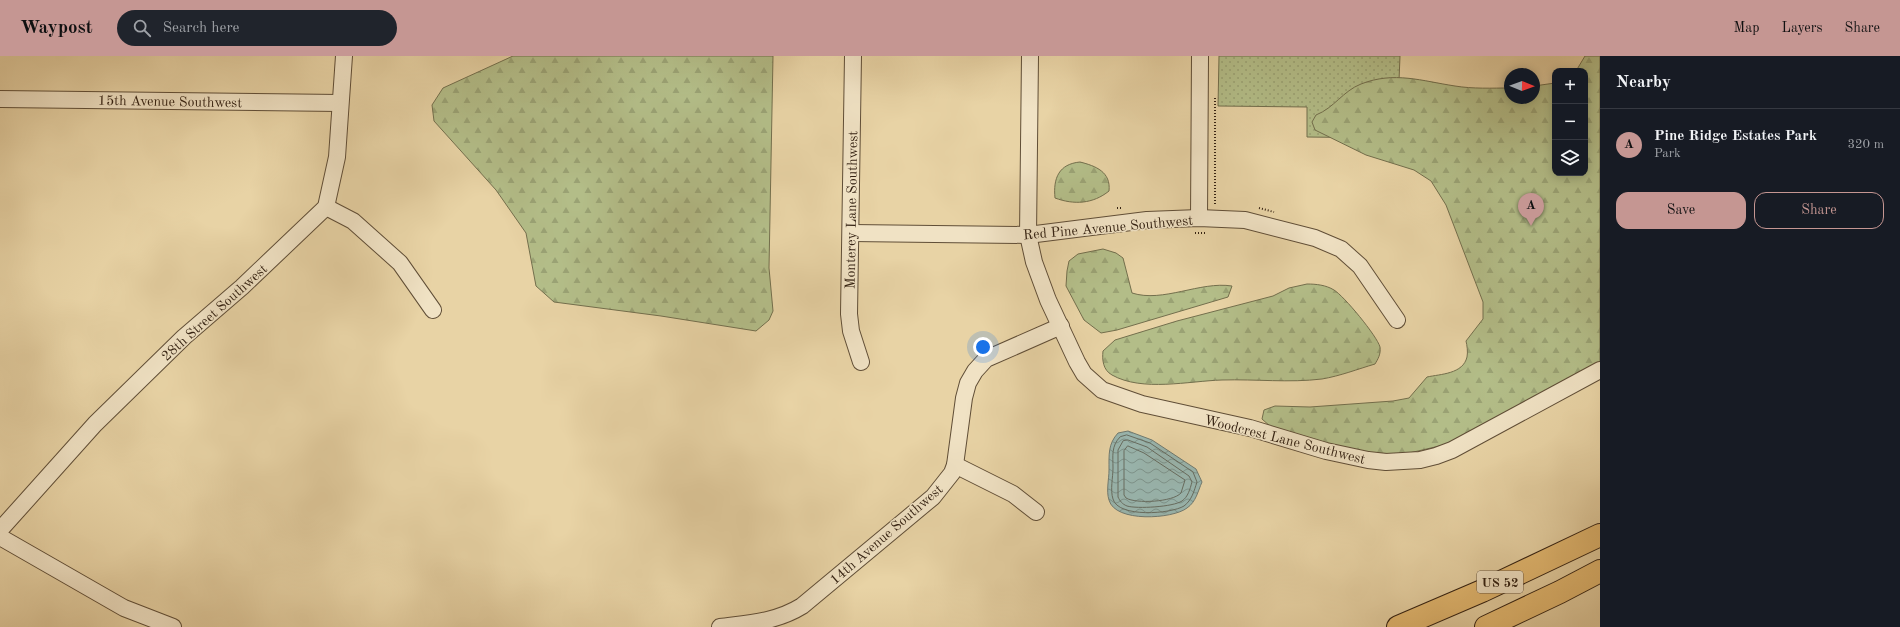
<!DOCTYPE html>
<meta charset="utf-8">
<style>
body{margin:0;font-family:"Old Standard TT",serif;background:#20242c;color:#f1f3f6}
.controls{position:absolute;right:12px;top:12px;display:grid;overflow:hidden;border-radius:8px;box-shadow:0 2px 10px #0003}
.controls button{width:36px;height:36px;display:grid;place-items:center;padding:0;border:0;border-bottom:1px solid #363941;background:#171b24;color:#f1f3f6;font:20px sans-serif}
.compass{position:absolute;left:1504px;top:12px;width:36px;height:36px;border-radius:50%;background:#171b24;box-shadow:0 2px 10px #0003;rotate:91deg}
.you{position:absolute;left:983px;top:291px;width:14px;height:14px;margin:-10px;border:3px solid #fff;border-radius:50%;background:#1a73e8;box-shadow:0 0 0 6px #1a73e833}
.badge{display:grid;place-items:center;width:26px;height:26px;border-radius:50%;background:#c59692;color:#111;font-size:13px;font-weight:700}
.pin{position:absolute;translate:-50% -33px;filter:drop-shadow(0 1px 2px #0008)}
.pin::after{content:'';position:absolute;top:21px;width:14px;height:12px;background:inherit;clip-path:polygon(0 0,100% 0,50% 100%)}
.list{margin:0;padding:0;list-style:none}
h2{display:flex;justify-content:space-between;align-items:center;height:52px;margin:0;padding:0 16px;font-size:17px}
h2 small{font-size:13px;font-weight:400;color:#9ea1a6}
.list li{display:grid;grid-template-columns:26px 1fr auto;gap:12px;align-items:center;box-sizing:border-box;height:72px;padding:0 16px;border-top:1px solid #363941}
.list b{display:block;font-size:15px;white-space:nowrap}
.list p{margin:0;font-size:13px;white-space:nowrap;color:#9ea1a6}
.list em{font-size:13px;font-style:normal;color:#9ea1a6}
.actions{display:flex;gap:8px;padding:12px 16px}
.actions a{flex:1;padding:9px 0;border:1px solid #c59692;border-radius:12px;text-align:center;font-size:14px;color:#c59692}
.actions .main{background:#c59692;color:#111}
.icon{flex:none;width:22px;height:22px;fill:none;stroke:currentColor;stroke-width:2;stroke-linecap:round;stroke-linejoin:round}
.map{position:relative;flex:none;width:1600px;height:571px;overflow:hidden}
header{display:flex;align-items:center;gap:24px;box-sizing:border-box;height:56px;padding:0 20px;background:#c59692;color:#111}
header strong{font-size:19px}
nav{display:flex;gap:22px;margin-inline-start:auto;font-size:14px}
.search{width:280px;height:36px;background:#20242c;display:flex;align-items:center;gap:10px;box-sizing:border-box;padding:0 14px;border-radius:22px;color:#9ea1a6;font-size:15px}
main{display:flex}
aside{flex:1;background:#171b24}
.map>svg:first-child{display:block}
.grass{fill:url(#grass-dots);stroke:#736f4d}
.forest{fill:url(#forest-firs);stroke:#736f4d}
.water{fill:url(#water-waves);stroke:#707a70}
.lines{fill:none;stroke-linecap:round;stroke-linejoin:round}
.shore{stroke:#666c60;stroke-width:1}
.minor-casing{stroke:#604e37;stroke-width:18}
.highway-casing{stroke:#332112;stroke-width:24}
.path{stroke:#332112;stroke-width:2;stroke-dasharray:1 2;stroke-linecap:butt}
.minor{stroke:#f0e2c4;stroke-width:16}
.highway{stroke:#e4ba72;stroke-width:22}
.labels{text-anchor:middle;stroke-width:3;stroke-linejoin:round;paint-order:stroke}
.shield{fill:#f0e2c4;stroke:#6c5b47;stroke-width:1}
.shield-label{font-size:13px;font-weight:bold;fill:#332112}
.street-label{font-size:14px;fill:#332112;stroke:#f0e2c4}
</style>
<header>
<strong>Waypost</strong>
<div class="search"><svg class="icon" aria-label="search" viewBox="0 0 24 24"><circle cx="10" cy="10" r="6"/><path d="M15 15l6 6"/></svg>Search here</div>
<nav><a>Map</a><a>Layers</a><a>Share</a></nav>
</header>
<main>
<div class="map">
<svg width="1600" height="571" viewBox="0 0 1600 571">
<defs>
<pattern id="grass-dots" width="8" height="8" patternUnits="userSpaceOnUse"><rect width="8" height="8" fill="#b3bd88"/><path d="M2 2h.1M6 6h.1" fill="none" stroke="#9aa274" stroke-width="1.8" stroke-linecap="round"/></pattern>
<pattern id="forest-firs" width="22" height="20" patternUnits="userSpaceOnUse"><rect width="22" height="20" fill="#b3bd88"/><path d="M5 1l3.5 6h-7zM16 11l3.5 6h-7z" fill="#9aa274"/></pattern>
<pattern id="water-waves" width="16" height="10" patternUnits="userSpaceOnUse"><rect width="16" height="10" fill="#99b6af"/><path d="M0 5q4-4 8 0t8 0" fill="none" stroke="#7d948d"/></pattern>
</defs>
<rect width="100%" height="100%" fill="#e8d3a5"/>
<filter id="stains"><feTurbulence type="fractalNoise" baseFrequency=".005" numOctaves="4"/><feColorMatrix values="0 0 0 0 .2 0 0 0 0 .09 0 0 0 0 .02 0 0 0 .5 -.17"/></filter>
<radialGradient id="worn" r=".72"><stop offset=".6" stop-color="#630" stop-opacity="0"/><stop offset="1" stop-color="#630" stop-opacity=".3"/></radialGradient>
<path class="grass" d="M1219 0H1400L1399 25 1510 42H1534L1555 117H1585L1600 209 1447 130 1390 82 1307 81V51L1218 50Z"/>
<g class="forest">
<path d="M513 0H773L769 212 773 255 769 264 756 275 661 260 554 246 536 230 526 177 496 134 434 65 432 49 443 32Z"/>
<path d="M1585 0H1600V322L1491 378 1405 398 1369 397 1315 386 1271 371 1262 363 1264 354 1275 350 1310 351 1393 345 1409 342 1427 321C1441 318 1463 318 1467 301 1468 296 1467 289 1466 285L1483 263V246L1446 149 1431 125 1414 114 1366 99 1315 74 1312 66 1316 59C1334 52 1343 35 1361 28 1394 15 1422 25 1455 30 1473 33 1492 32 1510 32V42H1534V30L1555 27V117H1585V15H1576Z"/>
<path d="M1080 106C1096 110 1111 116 1109 135 1093 148 1074 149 1055 142 1053 122 1059 108 1080 106Z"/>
<path d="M1103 193 1116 197 1123 202 1132 237C1163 247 1200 225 1232 230L1228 241 1117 274 1101 277 1084 264 1066 230 1067 215 1069 205 1078 198Z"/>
<path d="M1307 228C1316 228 1326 229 1334 234 1344 240 1377 280 1380 291 1381 298 1378 303 1375 308 1358 313 1340 320 1322 323 1289 327 1256 323 1222 324 1189 325 1142 336 1112 319 1103 314 1102 304 1103 295L1115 284 1177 265 1273 240 1289 232Z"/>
</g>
<path class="water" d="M1128 375 1152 384 1196 413 1202 426C1198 435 1196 446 1187 452 1173 463 1115 467 1109 444 1106 435 1109 423 1109 414 1109 398 1108 388 1118 377Z"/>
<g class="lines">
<g class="shore">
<path d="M1127 379 1150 387 1193 416 1197 426C1194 435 1192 444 1184 450 1171 458 1118 462 1113 443 1110 434 1113 421 1113 412 1113 400 1111 390 1120 381Z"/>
<path d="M1128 384 1147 391 1189 420 1192 426C1190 433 1188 441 1182 445 1173 451 1137 453 1127 450 1122 448 1120 445 1118 441V394L1123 385Z"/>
<path d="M1128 390 1144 397 1185 424 1181 437C1173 446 1136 448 1126 442L1124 439V395Z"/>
</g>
<defs>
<g id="minor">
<path d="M853 0 849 258 851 275 861 306"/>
<path d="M1030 0 1028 179 1034 206 1048 244 1077 306 1084 318 1102 334 1142 348 1250 372 1326 395 1368 404 1386 406 1420 404 1436 400 1452 394 1600 314"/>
<path d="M0 43 340 47"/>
<path d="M326 151 353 165 400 207 433 254"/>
<path d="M1199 162 1200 0"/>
<path d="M851 177 1028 179 1147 164 1199 162 1245 164 1315 182 1341 193 1360 210 1397 264"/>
<path d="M955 409 1013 438 1036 456"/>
<path d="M0 474 95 368 184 281 242 231 326 151 337 101 344 0"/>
<path d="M0 481 124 552 173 571"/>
<path d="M720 571C750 567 776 566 802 550L933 441 952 417 955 409 964 342 968 327 975 315 986 303 1061 270"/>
</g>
<g id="highway">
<path d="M1398 571 1482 535 1600 479"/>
<path d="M1486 571 1560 536 1600 515"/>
</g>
</defs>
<use href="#minor" class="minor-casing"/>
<use href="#highway" class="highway-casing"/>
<g class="path">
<path d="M1215 42V149"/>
<path d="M1117 152H1123"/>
<path d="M1259 152 1274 156"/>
<path d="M1195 177H1206"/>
</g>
<use href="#minor" class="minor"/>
<use href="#highway" class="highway"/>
</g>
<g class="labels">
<rect class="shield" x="1477" y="515" width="46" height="22" rx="3"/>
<g class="shield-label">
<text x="1500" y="531">US 52</text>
</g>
<g class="street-label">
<text transform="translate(170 45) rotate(1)" y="5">15th Avenue Southwest</text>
<text transform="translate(851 154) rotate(-89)" y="5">Monterey Lane Southwest</text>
<text transform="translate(1108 171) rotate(-5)" y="5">Red Pine Avenue Southwest</text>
<text transform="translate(214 256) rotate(-42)" y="5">28th Street Southwest</text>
<text transform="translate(1285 383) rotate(14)" y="5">Woodcrest Lane Southwest</text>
<text transform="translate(886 478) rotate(-41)" y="5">14th Avenue Southwest</text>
</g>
</g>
<rect width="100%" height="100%" filter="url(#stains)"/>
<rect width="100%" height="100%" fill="url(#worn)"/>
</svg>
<div class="controls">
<button>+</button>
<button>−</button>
<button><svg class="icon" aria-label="layers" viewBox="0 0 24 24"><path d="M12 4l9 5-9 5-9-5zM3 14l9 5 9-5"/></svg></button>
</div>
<svg class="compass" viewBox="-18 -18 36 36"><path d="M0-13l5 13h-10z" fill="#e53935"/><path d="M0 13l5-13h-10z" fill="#9ea1a6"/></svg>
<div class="you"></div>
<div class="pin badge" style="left:1531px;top:170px">A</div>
</div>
<aside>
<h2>Nearby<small></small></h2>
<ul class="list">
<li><span class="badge">A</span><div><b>Pine Ridge Estates Park</b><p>Park</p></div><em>320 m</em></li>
</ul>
<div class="actions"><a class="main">Save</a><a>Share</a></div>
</aside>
</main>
